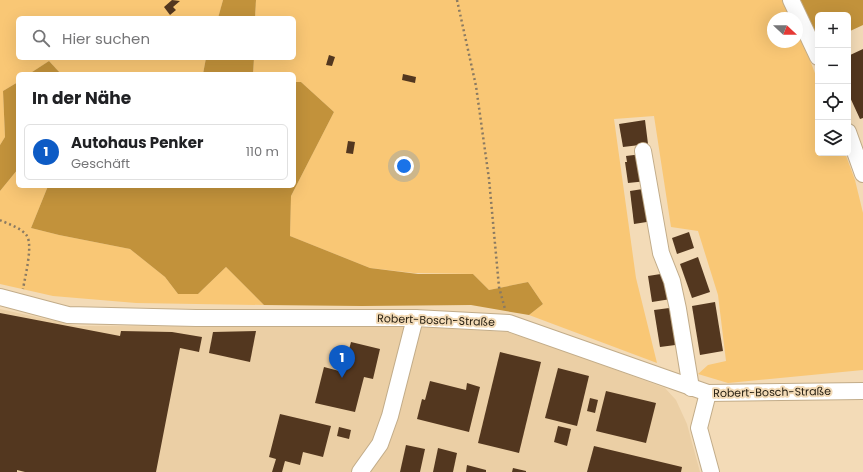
<!DOCTYPE html>
<html lang="de">
<meta charset="utf-8">
<style>
body{margin:0;font-family:Poppins,sans-serif;background:#f2f2f2;color:#202124}
.controls{position:absolute;right:12px;top:12px;display:grid;overflow:hidden;border-radius:6px;box-shadow:0 4px 16px #0002}
.controls button{width:36px;height:36px;display:grid;place-items:center;padding:0;border:0;border-bottom:1px solid #e0e0e0;background:#fff;color:#202124;font:20px sans-serif}
.compass{position:absolute;left:767px;top:12px;width:36px;height:36px;border-radius:50%;background:#fff;box-shadow:0 4px 16px #0002;rotate:112deg}
.you{position:absolute;left:404px;top:166px;width:14px;height:14px;margin:-10px;border:3px solid #fff;border-radius:50%;background:#1a73e8;box-shadow:0 0 0 6px #1a73e833}
.badge{display:grid;place-items:center;width:26px;height:26px;border-radius:50%;background:#0d5bc5;color:#fff;font-size:13px;font-weight:700}
.pin{position:absolute;translate:-50% -33px;filter:drop-shadow(0 1px 2px #0008)}
.pin::after{content:'';position:absolute;top:21px;width:14px;height:12px;background:inherit;clip-path:polygon(0 0,100% 0,50% 100%)}
.list{margin:0;padding:0;list-style:none}
h2{display:flex;justify-content:space-between;align-items:center;height:52px;margin:0;padding:0 16px;font-size:17px}
h2 small{font-size:13px;font-weight:400;color:#757577}
.list li{display:grid;grid-template-columns:26px 1fr auto;gap:12px;align-items:center;box-sizing:border-box;height:56px;margin:0 8px 8px;padding:0 8px;border:1px solid #e0e0e0;border-radius:6px}
.list b{display:block;font-size:15px;white-space:nowrap}
.list p{margin:0;font-size:13px;white-space:nowrap;color:#757577}
.list em{font-size:13px;font-style:normal;color:#757577}
.icon{flex:none;width:22px;height:22px;fill:none;stroke:currentColor;stroke-width:2;stroke-linecap:round;stroke-linejoin:round}
.map{position:relative;flex:none;width:863px;height:472px;overflow:hidden}
.search{position:absolute;background:#fff;box-shadow:0 4px 16px #0002;left:16px;top:16px;width:280px;height:44px;display:flex;align-items:center;gap:10px;box-sizing:border-box;padding:0 14px;border-radius:6px;color:#757577;font-size:15px}
.panel{position:absolute;background:#fff;box-shadow:0 4px 16px #0002;left:16px;top:72px;width:280px;height:116px;border-radius:6px}
.map>svg:first-child{display:block}
.built{fill:#ebcfa5}
.green{fill:#f9c775}
.forest{fill:#c2923b}
.building{fill:#53371f}
.lines{fill:none;stroke-linecap:round;stroke-linejoin:round}
.minor-casing{stroke:#c2ac89;stroke-width:18}
.path{stroke:#8a7a62;stroke-width:2.5;stroke-dasharray:2 3;stroke-linecap:butt}
.minor{stroke:#fff;stroke-width:16}
.labels{text-anchor:middle;stroke-width:4;stroke-linejoin:round;paint-order:stroke}
.street-label{font-size:11px;fill:#292113;stroke:#f3dbb7}
</style>
<div class="map">
<svg width="863" height="472" viewBox="0 0 863 472">
<rect width="100%" height="100%" fill="#f3dbb7"/>
<path class="built" d="M0 309 77 326 418 327 506 332 545 344 665 388 676 400 687 424 700 472H0Z"/>
<g class="green">
<path d="M0 0H223L218 18H18V58H206L203 74H61L49 61 29 74H18V82L3 91 5 137 0 145Z"/>
<path d="M256 0H783L791 18H773V42H797V31L808 55 818 81V153H845L855 180 863 213V370L728 383 698 374 708 365 726 361 718 295 698 231 671 227 654 116 614 119 636 278 657 363 529 315 543 304 528 282 489 290 473 274 414 273 370 268 290 236 291 196 334 112 301 82H294V74H253L254 58H294V18H255Z"/>
<path d="M18 169V186H48L31 228 59 235 130 249 165 277 178 294H198L226 267 264 305 136 303 53 296 0 284V191Z"/>
</g>
<g class="forest">
<path d="M223 0H256L255 18H218Z"/>
<path d="M798 0H863V25L848 32V15H818V37Z"/>
<path d="M206 58H254L253 74H203Z"/>
<path d="M49 61 61 74H29Z"/>
<path d="M18 82V169L0 191V145L5 137 3 91Z"/>
<path d="M294 82H301L334 112 291 196 290 236 370 268 418 274H473L489 290 528 282 543 304 529 315 471 305 362 306 264 305 226 267 198 294H178L165 277 130 249 59 235 31 228 48 186H294Z"/>
</g>
<g class="building">
<path d="M172 0 180 1 173 7 176 10 170 15 164 7Z"/>
<path d="M863 49V118L860 119 848 93V74L849 73 848 71V56Z"/>
<path d="M329 55 335 57 332 66 326 65Z"/>
<path d="M403 74 416 77 415 83 402 80Z"/>
<path d="M645 120 648 144 623 147 619 124Z"/>
<path d="M348 141 355 142 353 154 346 153Z"/>
<path d="M642 154 647 181 628 183 625 162H627L626 156Z"/>
<path d="M649 188 653 221 634 224 630 191Z"/>
<path d="M689 232 694 248 677 254 672 238Z"/>
<path d="M698 257 710 292 692 298 680 264Z"/>
<path d="M667 273 671 299 652 302 648 276Z"/>
<path d="M715 302 723 351 700 355 692 306Z"/>
<path d="M677 307 683 344 660 347 654 310Z"/>
<path d="M0 313 120 336 121 331 172 332 202 337 199 352 180 348 156 472H25L17 470V472H0Z"/>
<path d="M256 331 250 362 209 353 213 332Z"/>
<path d="M351 342 380 349 373 379 364 377 355 412 315 403 324 367 343 372Z"/>
<path d="M500 352 541 362 519 453 478 443Z"/>
<path d="M558 368 589 376 577 426 545 418Z"/>
<path d="M430 381 466 390 467 383 480 387 469 432 417 419 422 399 425 400Z"/>
<path d="M606 391 656 403 646 443 596 431Z"/>
<path d="M590 398 598 400 595 413 587 411Z"/>
<path d="M280 414 331 426 323 457 303 452 300 465 285 461 282 472H272L276 459 269 457Z"/>
<path d="M558 426 571 429 567 446 554 442Z"/>
<path d="M339 427 351 430 349 439 337 436Z"/>
<path d="M406 445 425 449 420 472H400Z"/>
<path d="M594 446 682 467 681 472H587Z"/>
<path d="M438 448 457 453 453 472H433Z"/>
<path d="M467 465 486 470V472H466Z"/>
<path d="M513 468 526 471V472H512Z"/>
</g>
<g class="lines">
<defs>
<g id="minor">
<path d="M791 0 818 57"/>
<path d="M848 132 863 174"/>
<path d="M643 151 661 253 672 281 678 309 691 388"/>
<path d="M0 297 68 315 196 318H415L509 323 708 393 863 391"/>
<path d="M708 393 699 428 711 472"/>
<path d="M360 472 380 444 390 416 415 318"/>
</g>
</defs>
<use href="#minor" class="minor-casing"/>
<g class="path">
<path d="M457 0 476 86 489 179 499 287 505 309"/>
<path d="M0 220C8 224 22 228 27 236 33 246 25 277 23 289"/>
</g>
<use href="#minor" class="minor"/>
</g>
<g class="labels">
<g class="street-label">
<text transform="translate(436 320) rotate(2)" y="4">Robert-Bosch-Straße</text>
<text transform="translate(772 392) rotate(-1)" y="4">Robert-Bosch-Straße</text>
</g>
</g>
</svg>
<div class="controls">
<button>+</button>
<button>−</button>
<button><svg class="icon" aria-label="locate" viewBox="0 0 24 24"><circle cx="12" cy="12" r="6"/><path d="M12 2v4M12 18v4M2 12h4M18 12h4"/></svg></button>
<button><svg class="icon" aria-label="layers" viewBox="0 0 24 24"><path d="M12 4l9 5-9 5-9-5zM3 14l9 5 9-5"/></svg></button>
</div>
<svg class="compass" viewBox="-18 -18 36 36"><path d="M0-13l5 13h-10z" fill="#e53935"/><path d="M0 13l5-13h-10z" fill="#757577"/></svg>
<div class="you"></div>
<div class="pin badge" style="left:342px;top:378px">1</div>
<div class="search"><svg class="icon" aria-label="search" viewBox="0 0 24 24"><circle cx="10" cy="10" r="6"/><path d="M15 15l6 6"/></svg>Hier suchen</div>
<section class="panel">
<h2>In der Nähe<small></small></h2>
<ul class="list">
<li><span class="badge">1</span><div><b>Autohaus Penker</b><p>Geschäft</p></div><em>110 m</em></li>
</ul>
</section>
</div>
